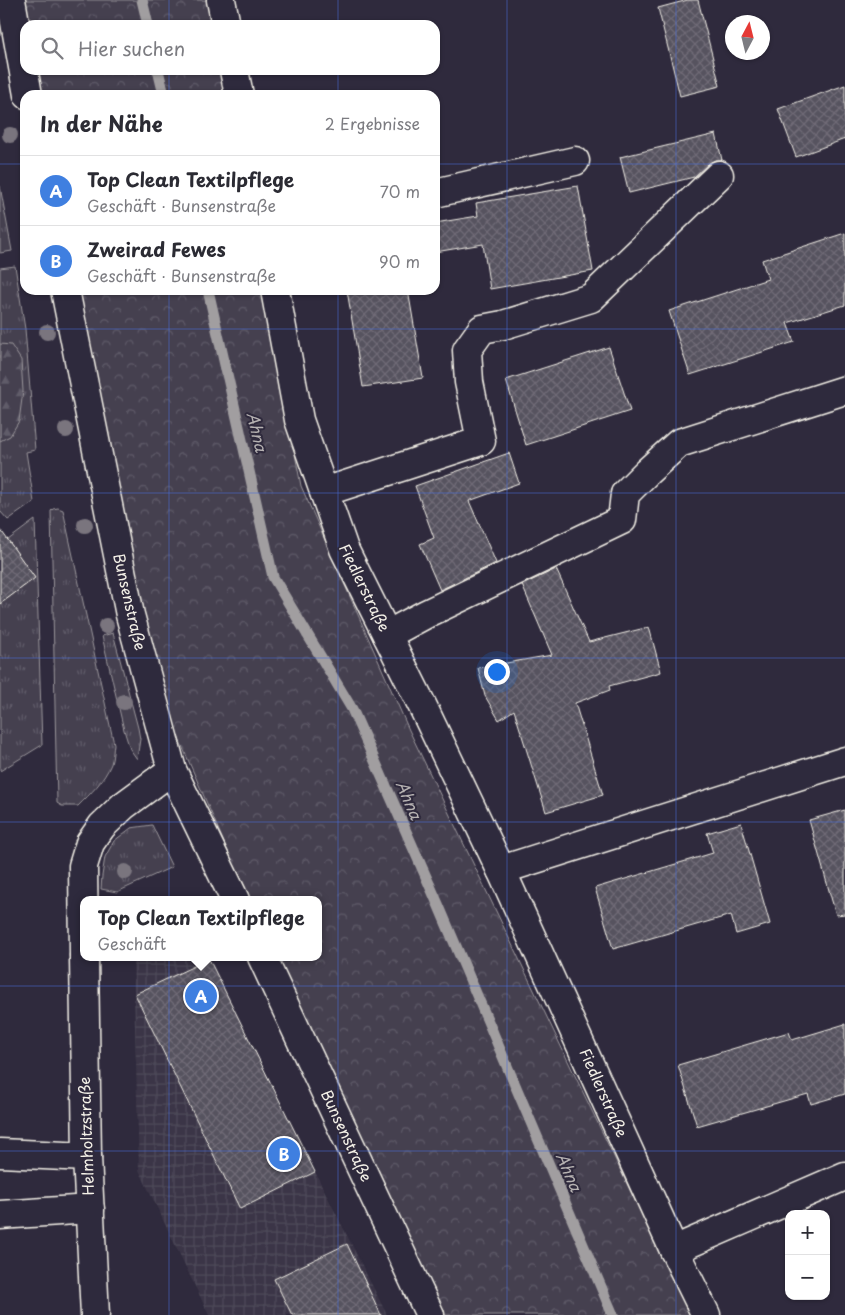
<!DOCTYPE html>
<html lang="de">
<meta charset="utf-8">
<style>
body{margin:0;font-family:"Playpen Sans",sans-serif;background:#f7f7f7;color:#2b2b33}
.controls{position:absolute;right:15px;bottom:15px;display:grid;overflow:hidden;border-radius:10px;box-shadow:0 1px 4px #0004}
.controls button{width:45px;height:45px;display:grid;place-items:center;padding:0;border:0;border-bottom:1px solid #e1e1e2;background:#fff;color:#2b2b33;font:25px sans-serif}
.compass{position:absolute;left:725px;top:15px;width:45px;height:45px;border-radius:50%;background:#fff;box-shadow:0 1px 4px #0004;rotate:7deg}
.you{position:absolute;left:496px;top:671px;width:18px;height:18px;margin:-12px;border:4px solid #fff;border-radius:50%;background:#1a73e8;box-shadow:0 0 0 8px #1a73e833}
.badge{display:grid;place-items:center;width:32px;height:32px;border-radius:50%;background:#8a5d65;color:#fff;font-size:16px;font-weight:700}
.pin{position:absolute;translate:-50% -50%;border:2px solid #fff;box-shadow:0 1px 5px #0006}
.popup{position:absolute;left:80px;top:896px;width:242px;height:65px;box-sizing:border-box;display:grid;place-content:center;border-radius:10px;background:#fff;filter:drop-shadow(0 1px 4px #0005);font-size:16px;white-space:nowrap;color:#7c7c81}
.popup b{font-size:19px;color:#2b2b33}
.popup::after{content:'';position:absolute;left:50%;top:100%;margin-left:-10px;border:10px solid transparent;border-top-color:#fff}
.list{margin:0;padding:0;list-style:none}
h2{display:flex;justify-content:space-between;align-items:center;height:65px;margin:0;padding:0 20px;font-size:21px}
h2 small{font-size:16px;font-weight:400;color:#7c7c81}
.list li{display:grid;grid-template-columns:32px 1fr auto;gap:15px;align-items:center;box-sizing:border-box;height:70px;padding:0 20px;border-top:1px solid #e1e1e2}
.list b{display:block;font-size:19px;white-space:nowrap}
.list p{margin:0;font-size:16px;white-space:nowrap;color:#7c7c81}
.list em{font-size:16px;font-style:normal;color:#7c7c81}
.icon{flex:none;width:28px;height:28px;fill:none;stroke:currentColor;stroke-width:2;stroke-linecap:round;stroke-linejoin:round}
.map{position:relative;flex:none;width:845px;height:1315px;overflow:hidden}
.search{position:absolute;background:#fff;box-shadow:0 1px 4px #0004;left:20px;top:20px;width:420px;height:55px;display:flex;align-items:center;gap:12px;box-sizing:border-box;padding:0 18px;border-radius:15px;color:#7c7c81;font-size:19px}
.panel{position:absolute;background:#fff;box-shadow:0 1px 4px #0004;left:20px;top:90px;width:420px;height:205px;border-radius:15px}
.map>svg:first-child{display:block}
.industrial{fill:url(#industrial-grid)}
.grass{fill:url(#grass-tufts);stroke:#9c989c}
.forest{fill:url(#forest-firs);stroke:#9c989c}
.park{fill:url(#park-crowns);stroke:#9c989c}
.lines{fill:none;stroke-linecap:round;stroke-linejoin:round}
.stream{stroke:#a19ea0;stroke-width:11}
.building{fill:url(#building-cross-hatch);stroke:#f4f1e8}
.minor-casing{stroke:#f4f1e8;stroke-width:31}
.minor{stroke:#2f2a3d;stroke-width:28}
.tree{fill:#7a757e}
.grid{fill:none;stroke:#486fdb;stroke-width:1;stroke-opacity:0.55}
.labels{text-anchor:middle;stroke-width:4;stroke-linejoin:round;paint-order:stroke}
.street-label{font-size:15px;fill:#f4f1e8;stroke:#2f2a3d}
.water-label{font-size:16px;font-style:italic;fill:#b6b2b2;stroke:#2f2a3d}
</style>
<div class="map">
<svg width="845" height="1315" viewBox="0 0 845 1315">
<defs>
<pattern id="industrial-grid" width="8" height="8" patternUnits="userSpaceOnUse" patternTransform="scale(1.25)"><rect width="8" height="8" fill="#3b3647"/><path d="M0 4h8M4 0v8" fill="none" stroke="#4e4a59"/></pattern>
<pattern id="grass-tufts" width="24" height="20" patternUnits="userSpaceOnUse" patternTransform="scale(1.25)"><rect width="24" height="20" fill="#454050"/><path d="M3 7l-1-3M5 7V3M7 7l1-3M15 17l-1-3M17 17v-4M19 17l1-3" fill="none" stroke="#605c69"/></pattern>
<pattern id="forest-firs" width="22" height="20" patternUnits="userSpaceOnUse" patternTransform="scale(1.25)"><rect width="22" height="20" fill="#454050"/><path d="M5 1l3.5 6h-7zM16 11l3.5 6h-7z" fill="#605c69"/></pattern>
<pattern id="park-crowns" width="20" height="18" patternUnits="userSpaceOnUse" patternTransform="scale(1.25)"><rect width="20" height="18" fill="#454050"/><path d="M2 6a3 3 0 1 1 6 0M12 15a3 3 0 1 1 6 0" fill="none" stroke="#605c69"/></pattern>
<pattern id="building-cross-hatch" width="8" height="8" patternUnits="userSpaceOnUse" patternTransform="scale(1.25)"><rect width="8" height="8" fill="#56525f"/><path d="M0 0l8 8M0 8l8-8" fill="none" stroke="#6f6b76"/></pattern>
</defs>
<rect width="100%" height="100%" fill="#2f2a3d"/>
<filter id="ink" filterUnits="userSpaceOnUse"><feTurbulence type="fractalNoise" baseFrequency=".02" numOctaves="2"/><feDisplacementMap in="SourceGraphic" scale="10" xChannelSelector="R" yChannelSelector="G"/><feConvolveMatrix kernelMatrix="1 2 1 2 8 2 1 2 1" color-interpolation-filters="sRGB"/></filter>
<g filter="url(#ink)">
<path class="industrial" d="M133 957H207L387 1315H209L139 1170Z"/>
<g class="grass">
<path d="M0 186 12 251 0 253Z"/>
<path d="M15 266 25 329 35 450 26 452 34 502 8 520 0 511V268Z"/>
<path d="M58 508 63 510 114 744C113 750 113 758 111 764 104 781 91 793 78 806H62L57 803 51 511 53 509Z"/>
<path d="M35 520 42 745 0 771V604L35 578 8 540Z"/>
<path d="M113 633 138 728 140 739 137 759 130 749 124 730 102 636Z"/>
<path d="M152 825 172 867 117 892 101 889 102 876 105 857 114 841 131 828Z"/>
</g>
<path class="forest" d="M0 344 11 345 21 360 23 391 19 421 10 436 0 441Z"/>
<g class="park">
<path d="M24 0H210L215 25H29Z"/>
<path d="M37 70H223L228 95H42Z"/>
<path d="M79 290H264L301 486 409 730 690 1315H443L276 957H318V900H249L166 709 133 579Z"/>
</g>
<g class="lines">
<g class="stream">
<path d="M142 0 148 25"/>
<path d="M158 70 164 95"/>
<path d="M208 290 273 577 352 709 438 904 613 1315"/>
</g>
</g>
<g class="building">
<path d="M688 0H698L720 86 680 96 658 8Z"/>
<path d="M845 85V139L796 157 778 109Z"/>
<path d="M716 134 722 160H715L709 163 694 177 629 193 620 157Z"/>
<path d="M578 186 593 271 490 289 483 244 435 252V223L478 216 476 203Z"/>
<path d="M845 233V305L787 323 794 342 690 375 669 311 768 279 762 260Z"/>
<path d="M347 290H408L423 378 363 387Z"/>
<path d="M609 347 630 411 526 445 506 380Z"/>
<path d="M509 453 519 483 469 501 496 563 440 590 420 544 434 538 415 486Z"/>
<path d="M0 529 35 578 0 604Z"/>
<path d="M556 569 589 642 649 627 661 672 609 686 610 690 575 703 603 795 546 812 514 710 499 720 485 696 478 668 552 655 522 585Z"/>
<path d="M845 810V914L836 915 809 820Z"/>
<path d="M741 823 770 924 736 934 731 915 613 949 595 888 713 853 707 833Z"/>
<path d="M209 959 315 1172 240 1209 135 994Z"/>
<path d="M845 1024V1094L811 1104 808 1094 697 1126 678 1065 789 1032 792 1040Z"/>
<path d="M347 1244 381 1315H292L274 1279Z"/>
</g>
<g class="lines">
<defs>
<g id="minor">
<path d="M11 0 28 95"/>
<path d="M221 0 226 25"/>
<path d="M234 70 239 95"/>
<path d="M435 193 575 161"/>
<path d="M65 290 130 615 172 770 235 900"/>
<path d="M275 290 299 420 344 549 423 707 501 870 674 1250 706 1315"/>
<path d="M324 492 481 441 469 382 467 350 482 329 503 325 591 298 719 175"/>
<path d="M387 635 426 614 622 520 625 494 647 472 679 443 845 390"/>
<path d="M501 870 845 761"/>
<path d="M84 954 83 866 90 843 102 826 123 806 172 770"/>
<path d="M84 957 87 1157 95 1315"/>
<path d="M262 957 430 1315"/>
<path d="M0 1153 87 1157"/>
<path d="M0 1215 90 1209"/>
<path d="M674 1250 845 1176"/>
</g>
</defs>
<use href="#minor" class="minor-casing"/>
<use href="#minor" class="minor"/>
</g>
<g class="tree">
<circle cx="10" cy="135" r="8"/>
<circle cx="47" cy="332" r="8"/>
<circle cx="66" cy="430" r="8"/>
<circle cx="85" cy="525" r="8"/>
<circle cx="106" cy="626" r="8"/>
<circle cx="124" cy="702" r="8"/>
<circle cx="125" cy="872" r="8"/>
</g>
</g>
<path class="grid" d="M169 0V25M338 0V25M507 0V1315M676 0V1315M169 70V95M338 70V95M0 164H25M435 164H845M169 290V1315M338 290V1315M0 329H845M0 493H845M0 658H845M0 822H845M0 986H845M0 1151H845"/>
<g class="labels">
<g class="street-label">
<text transform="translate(364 588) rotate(64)" y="5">Fiedlerstraße</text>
<text transform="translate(129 602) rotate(77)" y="5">Bunsenstraße</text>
<text transform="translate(603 1093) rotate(66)" y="5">Fiedlerstraße</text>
<text transform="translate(87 1136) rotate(-92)" y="5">Helmholtzstraße</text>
<text transform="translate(346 1136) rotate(65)" y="5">Bunsenstraße</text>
</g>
<g class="water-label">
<text transform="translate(257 432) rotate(77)" y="6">Ahna</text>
<text transform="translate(409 800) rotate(67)" y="6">Ahna</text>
<text transform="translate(569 1172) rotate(67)" y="6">Ahna</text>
</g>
</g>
</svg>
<div class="controls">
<button>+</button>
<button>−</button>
</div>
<svg class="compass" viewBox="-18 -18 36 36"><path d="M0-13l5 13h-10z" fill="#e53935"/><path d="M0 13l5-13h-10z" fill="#7c7c81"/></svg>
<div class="you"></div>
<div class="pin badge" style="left:201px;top:996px;background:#3f7fe0">A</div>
<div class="popup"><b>Top Clean Textilpflege</b>Geschäft</div>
<div class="pin badge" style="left:284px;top:1154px;background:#3f7fe0">B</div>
<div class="search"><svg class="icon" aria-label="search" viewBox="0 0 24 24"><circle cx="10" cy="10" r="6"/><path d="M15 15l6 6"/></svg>Hier suchen</div>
<section class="panel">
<h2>In der Nähe<small>2 Ergebnisse</small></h2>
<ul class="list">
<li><span class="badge" style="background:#3f7fe0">A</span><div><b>Top Clean Textilpflege</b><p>Geschäft · Bunsenstraße</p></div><em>70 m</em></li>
<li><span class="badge" style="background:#3f7fe0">B</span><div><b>Zweirad Fewes</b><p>Geschäft · Bunsenstraße</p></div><em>90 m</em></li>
</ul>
</section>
</div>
